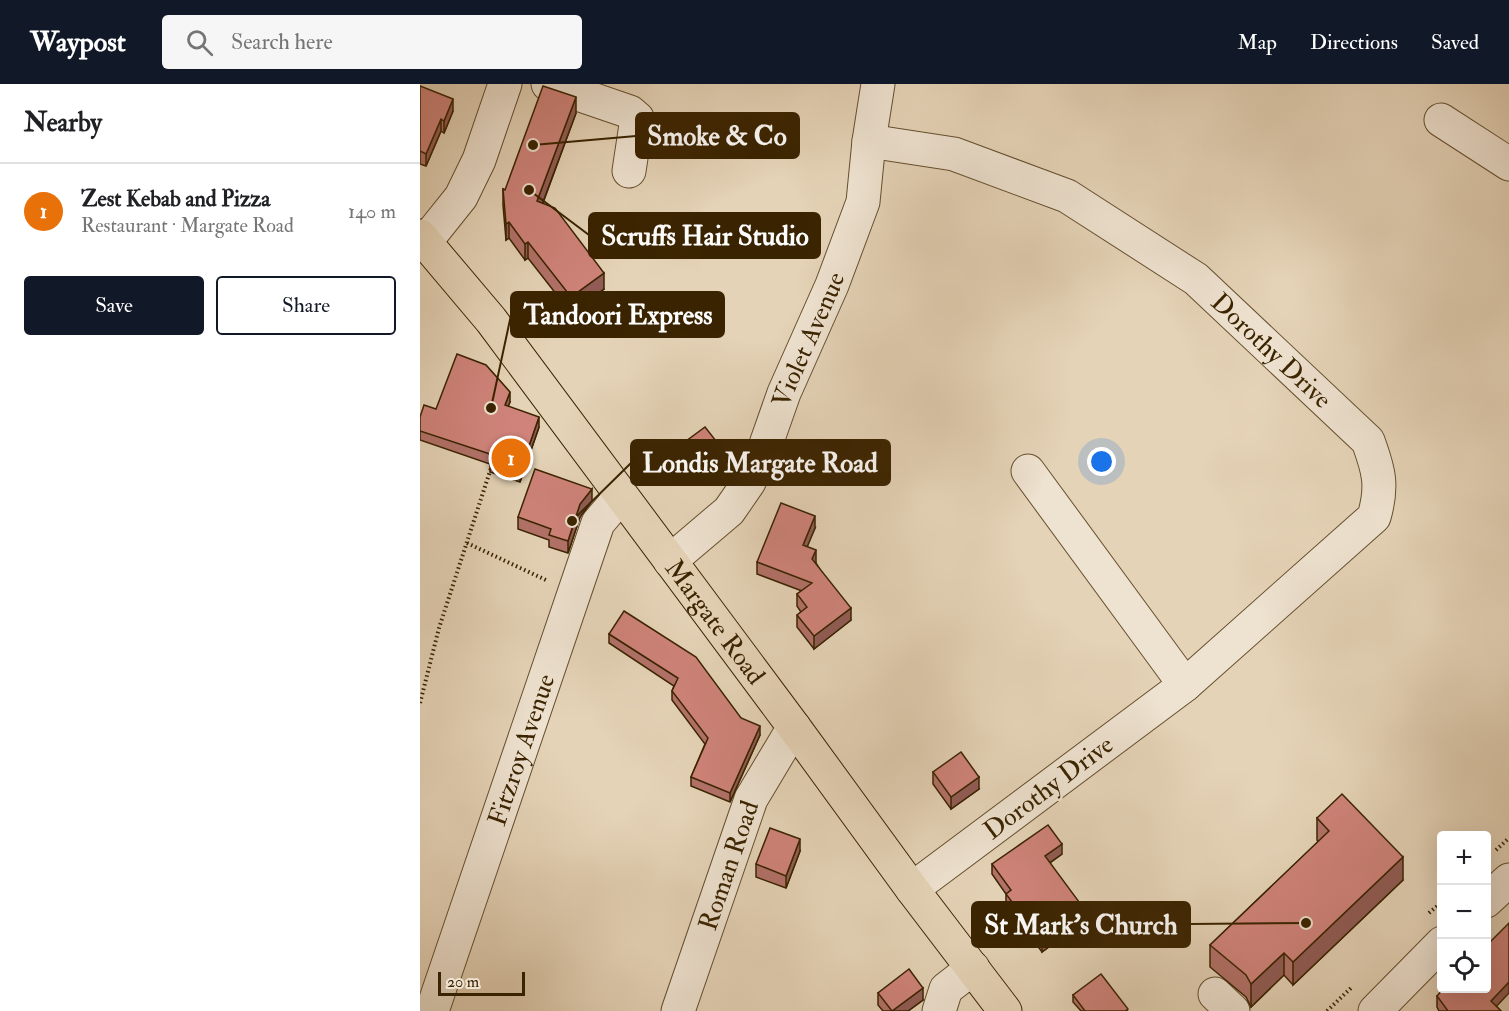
<!DOCTYPE html>
<meta charset="utf-8">
<style>
body{margin:0;font-family:"IM FELL Double Pica",serif;background:#f6f6f6;color:#202124}
.controls{position:absolute;right:18px;bottom:18px;display:grid;overflow:hidden;border-radius:6px;box-shadow:0 6px 24px #0002}
.controls button{width:54px;height:54px;display:grid;place-items:center;padding:0;border:0;border-bottom:2px solid #e0e0e0;background:#fff;color:#202124;font:30px sans-serif}
.scale{position:absolute;left:18px;bottom:15px;width:87px;box-sizing:border-box;padding-left:6px;border:3px solid #3a2300;border-top:0;font-size:16px;line-height:21px;white-space:nowrap;color:#3a2300;-webkit-text-stroke:4px #eee2d0;paint-order:stroke}
.you{position:absolute;left:682px;top:378px;width:21px;height:21px;margin:-15px;border:4px solid #fff;border-radius:50%;background:#1a73e8;box-shadow:0 0 0 9px #1a73e833}
.badge{display:grid;place-items:center;width:39px;height:39px;border-radius:50%;background:#111827;color:#fff;font-size:20px;font-weight:700}
.pin{position:absolute;translate:-50% -50%;border:3px solid #fff;box-shadow:0 2px 6px #0006}
.list{margin:0;padding:0;list-style:none}
h2{display:flex;justify-content:space-between;align-items:center;height:78px;margin:0;padding:0 24px;font-size:26px}
h2 small{font-size:20px;font-weight:400;color:#757577}
.list li{display:grid;grid-template-columns:39px 1fr auto;gap:18px;align-items:center;box-sizing:border-box;height:96px;padding:0 24px;border-top:2px solid #e0e0e0}
.list b{display:block;font-size:22px;white-space:nowrap}
.list p{margin:0;font-size:20px;white-space:nowrap;color:#757577}
.list em{font-size:20px;font-style:normal;color:#757577}
.actions{display:flex;gap:12px;padding:18px 24px}
.actions a{flex:1;padding:14px 0;border:2px solid #111827;border-radius:6px;text-align:center;font-size:21px;color:#111827}
.actions .main{background:#111827;color:#fff}
.icon{flex:none;width:33px;height:33px;fill:none;stroke:currentColor;stroke-width:2;stroke-linecap:round;stroke-linejoin:round}
.map{position:relative;flex:none;width:1089px;height:927px;overflow:hidden}
header{display:flex;align-items:center;gap:36px;box-sizing:border-box;height:84px;padding:0 30px;background:#111827;color:#fff}
header strong{font-size:28px}
nav{display:flex;gap:33px;margin-inline-start:auto;font-size:21px}
.search{width:420px;height:54px;background:#f6f6f6;display:flex;align-items:center;gap:15px;box-sizing:border-box;padding:0 21px;border-radius:6px;color:#757577;font-size:22px}
main{display:flex}
aside{flex:1;background:#fff}
.map>svg:first-child{display:block}
.lines{fill:none;stroke-linecap:round;stroke-linejoin:round}
.minor-casing{stroke:#654f2e;stroke-width:35}
.major-casing{stroke:#3a2300;stroke-width:35}
.path{stroke:#3a2300;stroke-width:4;stroke-dasharray:1.5 3;stroke-linecap:butt}
.minor{stroke:#eee2d0;stroke-width:33}
.major{stroke:#e5d3b7;stroke-width:33}
.wall{fill:#b27169;stroke:#3a2300;stroke-width:1.5}
.shaded-wall{fill:#915c55;stroke:#3a2300;stroke-width:1.5}
.building{fill:#cf837a;stroke:#3a2300;stroke-width:1.5}
.labels{text-anchor:middle;stroke-width:5;stroke-linejoin:round;paint-order:stroke}
.street-label{font-size:26px;fill:#3a2300;stroke:#eee2d0}
.leader{fill:none;stroke:#3a2300;stroke-width:2}
.callout-dot{fill:#3a2300;stroke:#eee2d0;stroke-width:2}
.callout{fill:#3a2300;stroke:#3a2300;stroke-width:2}
.callout-label{font-size:27px;text-anchor:middle;font-weight:bold;fill:#fff}
</style>
<header>
<strong>Waypost</strong>
<div class="search"><svg class="icon" aria-label="search" viewBox="0 0 24 24"><circle cx="10" cy="10" r="6"/><path d="M15 15l6 6"/></svg>Search here</div>
<nav><a>Map</a><a>Directions</a><a>Saved</a></nav>
</header>
<main>
<aside>
<h2>Nearby<small></small></h2>
<ul class="list">
<li><span class="badge" style="background:#e8710a">1</span><div><b>Zest Kebab and Pizza</b><p>Restaurant · Margate Road</p></div><em>140 m</em></li>
</ul>
<div class="actions"><a class="main">Save</a><a>Share</a></div>
</aside>
<div class="map">
<svg width="1089" height="927" viewBox="0 0 1089 927">
<rect width="100%" height="100%" fill="#e5d3b7"/>
<filter id="stains"><feTurbulence type="fractalNoise" baseFrequency=".00333" numOctaves="4"/><feColorMatrix values="0 0 0 0 .2 0 0 0 0 .09 0 0 0 0 .02 0 0 0 .5 -.17"/></filter>
<radialGradient id="worn" r=".72"><stop offset=".6" stop-color="#630" stop-opacity="0"/><stop offset="1" stop-color="#630" stop-opacity=".3"/></radialGradient>
<g class="lines">
<defs>
<g id="minor">
<path d="M128 0 210 28 217 34 209 87"/>
<path d="M1021 36 1089 80"/>
<path id="s1" d="M449 57 534 70 647 112 776 195 948 357C959 387 963 402 954 433L765 601 492 805"/>
<path d="M5 158 41 113 59 76 85 0"/>
<path d="M608 387 765 601"/>
<path id="s2" d="M250 477 309 427 329 398 345 363 364 309 412 201 443 118 449 57 458 0"/>
<path d="M1066 817 1089 796"/>
<path d="M795 910 813 927"/>
<path id="s3" d="M12 927 178 439 201 412"/>
<path id="s4" d="M258 927 331 715 374 643"/>
<path d="M519 927 526 905 553 884"/>
<path d="M955 927 1022 859"/>
</g>
<g id="major">
<path id="s5" d="M0 152 71 236 374 643 492 805 585 927"/>
</g>
</defs>
<use href="#minor" class="minor-casing"/>
<use href="#major" class="major-casing"/>
<g class="path">
<path d="M47 459 128 497"/>
<path d="M0 619 19 544 72 381"/>
<path d="M1076 766 1089 754"/>
<path d="M1009 829 1022 818"/>
<path d="M907 927 932 903"/>
</g>
<use href="#minor" class="minor"/>
<use href="#major" class="major"/>
</g>
<g class="wall">
<path d="M0 2 33 27 24 49 21 47 6 82 0 80Z"/>
<path d="M156 29 123 119 184 205 151 229 108 174 105 176 89 154 86 156 83 121V105L85 106Z"/>
<path d="M90 318 88 322 119 343 100 398 70 388V380L0 356V333L16 325Z"/>
<path d="M254 366 300 374 269 398 254 378Z"/>
<path d="M172 417 160 433 148 469 129 463V456L98 445V433Z"/>
<path d="M395 444 387 462 396 479 431 536 394 565 377 543V531L381 528 377 522V510L382 507 337 490V478Z"/>
<path d="M189 550 321 634 340 651 310 718 271 702V693L285 660 252 616V607L254 602 189 559Z"/>
<path d="M513 688 559 705 531 725 513 700Z"/>
<path d="M897 734 983 796 873 901 864 891 831 923 826 913 790 883V861L898 758 897 756Z"/>
<path d="M380 767 366 804 336 793V780Z"/>
<path d="M642 770 630 779 665 836 622 868 586 820V810L572 790V780Z"/>
<path d="M458 909 503 916 488 927H463L458 921Z"/>
<path d="M653 911 708 927H661L653 918Z"/>
<path d="M1017 912 1076 922 1081 927H1019L1017 923Z"/>
</g>
<g class="shaded-wall">
<path d="M156 13V29L117 134V117Z"/>
<path d="M33 15V27L24 49V37Z"/>
<path d="M21 35V47L6 82V70Z"/>
<path d="M89 138V154L86 156V140Z"/>
<path d="M108 158V174L105 176V160Z"/>
<path d="M184 189V205L151 229V213Z"/>
<path d="M90 308V318L85 331V321Z"/>
<path d="M119 333V343L100 398V388Z"/>
<path d="M300 362V374L269 398V386Z"/>
<path d="M172 405V417L160 433 148 469V457L160 420Z"/>
<path d="M395 432V444L383 473V461Z"/>
<path d="M396 466V478L392 487V475Z"/>
<path d="M431 524V536L394 565V552Z"/>
<path d="M340 642V651L310 718V709Z"/>
<path d="M559 693V705L531 725V713Z"/>
<path d="M380 755V767L366 804V792Z"/>
<path d="M642 760V770L625 782V772Z"/>
<path d="M983 773V796L873 901V878Z"/>
<path d="M665 826V836L622 868V858Z"/>
<path d="M864 869V891L831 923V900Z"/>
<path d="M1089 898V909L1072 927 1071 917Z"/>
<path d="M503 904V916L488 927H472Z"/>
</g>
<g class="building">
<path d="M0 2 33 15 24 37 21 35 6 70 0 67Z"/>
<path d="M123 2 156 13 117 117 135 124 184 189 151 213 108 158 105 160 89 138 86 140 83 105 85 106Z"/>
<path d="M37 270 66 281 90 308 85 321 119 333 100 388 70 378 73 371 0 347V333L4 321 16 325Z"/>
<path d="M285 343 300 362 269 386 254 366Z"/>
<path d="M115 385 172 405 160 420 148 457 129 451 131 445 98 433Z"/>
<path d="M361 419 395 432 383 461 396 466 392 475 431 524 394 552 377 531 387 523 377 510 392 499 337 478Z"/>
<path d="M204 527 276 573 321 634 340 642 310 709 271 693 288 654 252 607 258 594 189 550Z"/>
<path d="M541 668 559 693 531 713 513 688Z"/>
<path d="M922 710 983 773 873 878 864 869 831 900 826 891 790 861 909 747 897 734Z"/>
<path d="M628 741 642 760 625 772 665 826 622 858 586 810 591 806 572 780Z"/>
<path d="M350 744 380 755 366 792 336 780Z"/>
<path d="M1089 839V898L1071 917 1081 927H1028L1017 912 1024 904H1066V862Z"/>
<path d="M489 885 503 904 472 927 458 909Z"/>
<path d="M681 890 708 925 705 927H665L653 911Z"/>
</g>
<g class="labels">
<g class="street-label">
<text dy="9" stroke="none"><textPath href="#s2" startOffset="267">Violet Avenue</textPath></text>
<text dy="9" stroke="none"><textPath href="#s1" startOffset="464">Dorothy Drive</textPath></text>
<text dy="9" stroke="none"><textPath href="#s5" startOffset="486">Margate Road</textPath></text>
<text dy="9" stroke="none"><textPath href="#s3" startOffset="276">Fitzroy Avenue</textPath></text>
<text transform="translate(628 703) rotate(-37)" y="9">Dorothy Drive</text>
<text dy="9" stroke="none"><textPath href="#s4" startOffset="154">Roman Road</textPath></text>
</g>
</g>
<path class="leader" d="M113 61L216 52M109 106L169 151M71 324L91 231M152 437L211 379M886 839L770 840"/>
<g class="callout-dot">
<circle cx="113" cy="61" r="6"/>
<circle cx="109" cy="106" r="6"/>
<circle cx="71" cy="324" r="6"/>
<circle cx="152" cy="437" r="6"/>
<circle cx="886" cy="839" r="6"/>
</g>
<g class="callout">
<rect x="216" y="29" width="163" height="45" rx="6"/>
<rect x="169" y="129" width="231" height="45" rx="6"/>
<rect x="91" y="208" width="213" height="45" rx="6"/>
<rect x="211" y="356" width="259" height="45" rx="6"/>
<rect x="552" y="818" width="218" height="45" rx="6"/>
</g>
<g class="callout-label">
<text x="297" y="61">Smoke &amp; Co</text>
<text x="285" y="161">Scruffs Hair Studio</text>
<text x="198" y="240">Tandoori Express</text>
<text x="340" y="388">Londis Margate Road</text>
<text x="661" y="850">St Mark's Church</text>
</g>
<rect width="100%" height="100%" filter="url(#stains)"/>
<rect width="100%" height="100%" fill="url(#worn)"/>
</svg>
<div class="controls">
<button>+</button>
<button>−</button>
<button><svg class="icon" aria-label="locate" viewBox="0 0 24 24"><circle cx="12" cy="12" r="6"/><path d="M12 2v4M12 18v4M2 12h4M18 12h4"/></svg></button>
</div>
<div class="scale">20 m</div>
<div class="you"></div>
<div class="pin badge" style="left:91px;top:374px;background:#e8710a">1</div>
</div>
</main>
